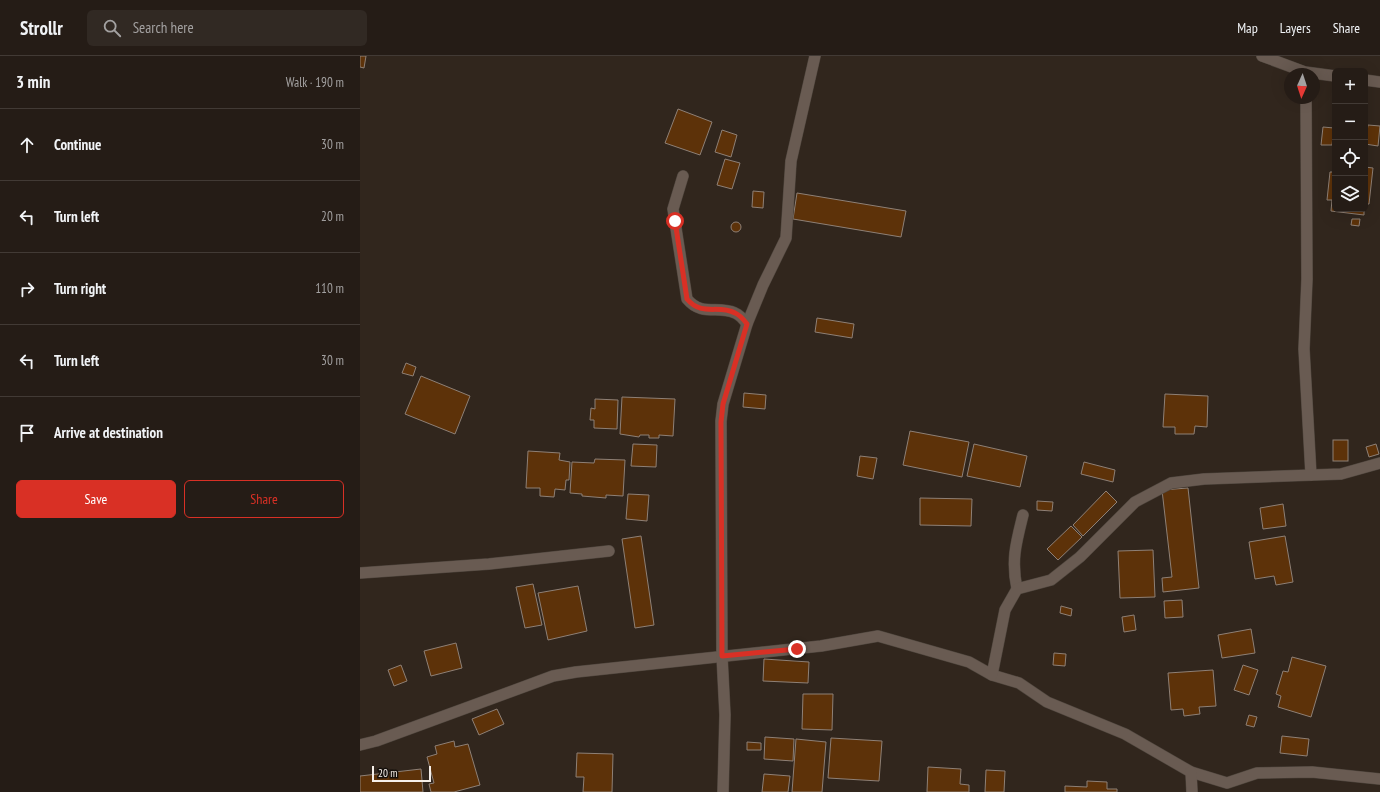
<!DOCTYPE html>
<meta charset="utf-8">
<style>
body{margin:0;font-family:"PT Sans Narrow",sans-serif;background:#312923;color:#f1f3f6}
.controls{position:absolute;right:12px;top:12px;display:grid;overflow:hidden;border-radius:6px;box-shadow:0 4px 16px #0002}
.controls button{width:36px;height:36px;display:grid;place-items:center;padding:0;border:0;border-bottom:1px solid #423a35;background:#251c16;color:#f1f3f6;font:20px sans-serif}
.compass{position:absolute;left:924px;top:12px;width:36px;height:36px;border-radius:50%;background:#251c16;box-shadow:0 4px 16px #0002;rotate:183deg}
.scale{position:absolute;left:12px;bottom:10px;width:59px;box-sizing:border-box;padding-left:4px;border:2px solid #f6efe9;border-top:0;font-size:11px;line-height:14px;white-space:nowrap;color:#f6efe9;-webkit-text-stroke:3px #15100c;paint-order:stroke}
.stop{position:absolute;width:12px;height:12px;margin:-9px;border:3px solid #d93025;border-radius:50%;background:#fff}
.stop.end{background:#d93025;border-color:#fff;box-shadow:0 1px 4px #0008}
.list{margin:0;padding:0;list-style:none}
h2{display:flex;justify-content:space-between;align-items:center;height:52px;margin:0;padding:0 16px;font-size:17px}
h2 small{font-size:13px;font-weight:400;color:#a3a1a1}
.list li{display:grid;grid-template-columns:26px 1fr auto;gap:12px;align-items:center;box-sizing:border-box;height:72px;padding:0 16px;border-top:1px solid #423a35}
.list b{display:block;font-size:15px;white-space:nowrap}
.list em{font-size:13px;font-style:normal;color:#a3a1a1}
.actions{display:flex;gap:8px;padding:12px 16px}
.actions a{flex:1;padding:9px 0;border:1px solid #d93025;border-radius:6px;text-align:center;font-size:14px;color:#d93025}
.actions .main{background:#d93025;color:#fff}
.icon{flex:none;width:22px;height:22px;fill:none;stroke:currentColor;stroke-width:2;stroke-linecap:round;stroke-linejoin:round}
.map{position:relative;flex:none;width:1020px;height:736px;overflow:hidden}
header{display:flex;align-items:center;gap:24px;box-sizing:border-box;height:56px;padding:0 20px;background:#251c16;border-bottom:1px solid #423a35}
header strong{font-size:19px}
nav{display:flex;gap:22px;margin-inline-start:auto;font-size:14px}
.search{width:280px;height:36px;background:#312923;display:flex;align-items:center;gap:10px;box-sizing:border-box;padding:0 14px;border-radius:6px;color:#a3a1a1;font-size:15px}
main{display:flex}
aside{flex:1;background:#251c16}
.map>svg:first-child{display:block}
.building{fill:#5d3209;stroke:#8e8076}
.lines{fill:none;stroke-linecap:round;stroke-linejoin:round}
.minor-casing{stroke:#4e453d;stroke-width:12}
.minor{stroke:#695b52;stroke-width:11}
.route{stroke:#d93025;stroke-width:5}
</style>
<header>
<strong>Strollr</strong>
<div class="search"><svg class="icon" aria-label="search" viewBox="0 0 24 24"><circle cx="10" cy="10" r="6"/><path d="M15 15l6 6"/></svg>Search here</div>
<nav><a>Map</a><a>Layers</a><a>Share</a></nav>
</header>
<main>
<aside>
<h2>3 min<small>Walk · 190 m</small></h2>
<ul class="list">
<li><svg class="icon" aria-label="ahead" viewBox="0 0 24 24"><path d="M12 20V5M6 11l6-6 6 6"/></svg><div><b>Continue</b></div><em>30 m</em></li>
<li><svg class="icon" aria-label="left" viewBox="0 0 24 24"><path d="M17 20v-9H6M10 6l-5 5 5 5"/></svg><div><b>Turn left</b></div><em>20 m</em></li>
<li><svg class="icon" aria-label="right" viewBox="0 0 24 24"><path d="M7 20v-9h11M14 6l5 5-5 5"/></svg><div><b>Turn right</b></div><em>110 m</em></li>
<li><svg class="icon" aria-label="left" viewBox="0 0 24 24"><path d="M17 20v-9H6M10 6l-5 5 5 5"/></svg><div><b>Turn left</b></div><em>30 m</em></li>
<li><svg class="icon" aria-label="arrive" viewBox="0 0 24 24"><path d="M6 21V4h12l-3 4 3 4H6"/></svg><div><b>Arrive at destination</b></div></li>
</ul>
<div class="actions"><a class="main">Save</a><a>Share</a></div>
</aside>
<div class="map">
<svg width="1020" height="736" viewBox="0 0 1020 736">
<rect width="100%" height="100%" fill="#31261d"/>
<g class="building">
<path d="M0 0H6L4 12 0 11Z"/>
<path d="M318 53 352 66 340 99 305 87Z"/>
<path d="M1008 69 1020 70 1018 90 1005 88Z"/>
<path d="M963 71 974 72 972 89H961Z"/>
<path d="M362 74 377 79 371 101 355 96Z"/>
<path d="M365 103 380 107 372 133 357 129Z"/>
<path d="M1005 111 1013 112 1009 148H1005Z"/>
<path d="M970 116H975V153H1004V159L971 155 972 144H967Z"/>
<path d="M393 135 404 136 403 152 392 151Z"/>
<path d="M437 137 546 155 541 181 433 163Z"/>
<path d="M992 163H1000L999 170 991 169Z"/>
<circle cx="376" cy="171" r="5"/>
<path d="M457 262 494 268 492 282 455 276Z"/>
<path d="M46 307 56 311 53 320 42 317Z"/>
<path d="M61 320 110 340 95 378 45 358Z"/>
<path d="M384 337 406 339 405 353 383 351Z"/>
<path d="M805 338 848 340 847 371 835 370 834 378H815V371H803Z"/>
<path d="M262 341 315 343 313 380 299 379V382H289V379H280L279 381 260 378Z"/>
<path d="M235 343 258 344 257 373 234 372V364H230L231 352 235 353Z"/>
<path d="M550 375 609 386 602 421 543 409Z"/>
<rect x="973" y="384" width="15" height="21"/>
<path d="M273 388 297 389 296 411 271 410Z"/>
<path d="M614 388 667 400 660 431 607 420Z"/>
<path d="M1016 388 1019 398 1009 401 1006 391Z"/>
<path d="M168 395 200 397 199 404 210 406 209 424H206L205 434 195 433 194 441 180 440V432H166Z"/>
<path d="M500 400 517 402 513 423 497 420Z"/>
<path d="M235 403 265 404 263 440 246 439V442L222 440V438L210 437 212 406 234 407Z"/>
<path d="M724 406 755 414 753 426 721 418Z"/>
<path d="M828 432 839 532 803 536 802 522 812 521 802 434Z"/>
<path d="M746 435 757 446 723 480 713 469Z"/>
<path d="M268 438 289 439 287 465 266 463Z"/>
<path d="M560 442 612 443 611 470 560 469Z"/>
<path d="M677 445 693 446 692 455 677 454Z"/>
<path d="M923 448 926 470 903 473 900 452Z"/>
<path d="M711 470 722 481 698 504 687 493Z"/>
<path d="M281 480 294 569 275 572 262 483Z"/>
<path d="M925 480 933 526 916 529 914 520 895 523 889 486Z"/>
<path d="M793 494 795 541 760 542 758 495Z"/>
<path d="M173 528 182 569 165 572 156 531Z"/>
<path d="M218 530 227 575 188 584 178 537Z"/>
<path d="M822 544 823 561 805 562 804 545Z"/>
<path d="M701 550 712 553 711 560 700 557Z"/>
<path d="M774 559 776 574 764 576 762 561Z"/>
<path d="M891 573 895 597 862 602 858 579Z"/>
<path d="M96 587 102 612 71 620 64 595Z"/>
<path d="M694 597 706 598 705 610 693 609Z"/>
<path d="M932 601 966 610 951 661 918 651 921 640 916 638 923 615 928 616Z"/>
<path d="M404 603 449 606 448 627 403 625Z"/>
<path d="M41 609 47 625 34 630 28 614Z"/>
<path d="M883 609 898 614 889 639 874 634Z"/>
<path d="M853 614 856 650 839 651 840 658 824 660 823 653 811 654 808 617Z"/>
<path d="M443 638H473L472 674 442 673Z"/>
<path d="M137 653 144 668 119 679 112 663Z"/>
<path d="M889 659 897 661 894 671 886 669Z"/>
<path d="M922 680 949 683 947 700 920 697Z"/>
<path d="M405 681 434 683 433 705 404 703Z"/>
<path d="M471 682 522 685 519 725 468 722Z"/>
<path d="M436 683 466 686 462 736H432Z"/>
<path d="M94 685 95 691 108 688 120 729 94 736H71L69 728 74 727 67 701 77 698 75 690Z"/>
<path d="M387 686 401 687V694H387Z"/>
<path d="M217 697 253 698 252 736H223L224 721H216Z"/>
<path d="M568 711 601 713 600 728 609 729V736H567Z"/>
<path d="M61 713 63 736H0V720Z"/>
<path d="M626 714 645 715 644 736H625Z"/>
<path d="M404 718 430 720 428 736H402Z"/>
<path d="M727 725 747 726V733H757V736H705V730L727 731Z"/>
</g>
<g class="lines">
<defs>
<g id="minor">
<path d="M902 0 945 16 975 20"/>
<path d="M1005 24 1020 26"/>
<path d="M946 42 947 223 944 293 951 419"/>
<path d="M323 120 313 153 327 243C342 261 358 249 375 257 380 259 384 264 387 268"/>
<path d="M0 517 129 508 249 495"/>
<path d="M657 533C651 504 656 487 663 459"/>
<path d="M632 619 659 627 687 646 765 678 831 716 867 727 897 717 952 716 1020 723"/>
<path d="M0 689 16 685 193 620 216 616 461 590 518 580 609 606 632 619 645 554 657 533 691 524 720 501 775 446 811 427 844 423 981 418 1020 407"/>
<path d="M831 716 832 736"/>
<path d="M363 736 365 659 362 600 361 365 363 348 387 268 403 229 426 182 431 105 455 0"/>
</g>
</defs>
<use href="#minor" class="minor-casing"/>
<use href="#minor" class="minor"/>
</g>
<g class="lines">
<path class="route" d="M315 165 327 243C342 261 358 248 375 257 380 259 384 264 387 268L363 348 361 366 362 600 437 593"/>
</g>
</svg>
<div class="controls">
<button>+</button>
<button>−</button>
<button><svg class="icon" aria-label="locate" viewBox="0 0 24 24"><circle cx="12" cy="12" r="6"/><path d="M12 2v4M12 18v4M2 12h4M18 12h4"/></svg></button>
<button><svg class="icon" aria-label="layers" viewBox="0 0 24 24"><path d="M12 4l9 5-9 5-9-5zM3 14l9 5 9-5"/></svg></button>
</div>
<svg class="compass" viewBox="-18 -18 36 36"><path d="M0-13l5 13h-10z" fill="#e53935"/><path d="M0 13l5-13h-10z" fill="#a3a1a1"/></svg>
<div class="scale">20 m</div>
<div class="stop" style="left:315px;top:165px"></div>
<div class="stop end" style="left:437px;top:593px"></div>
</div>
</main>
